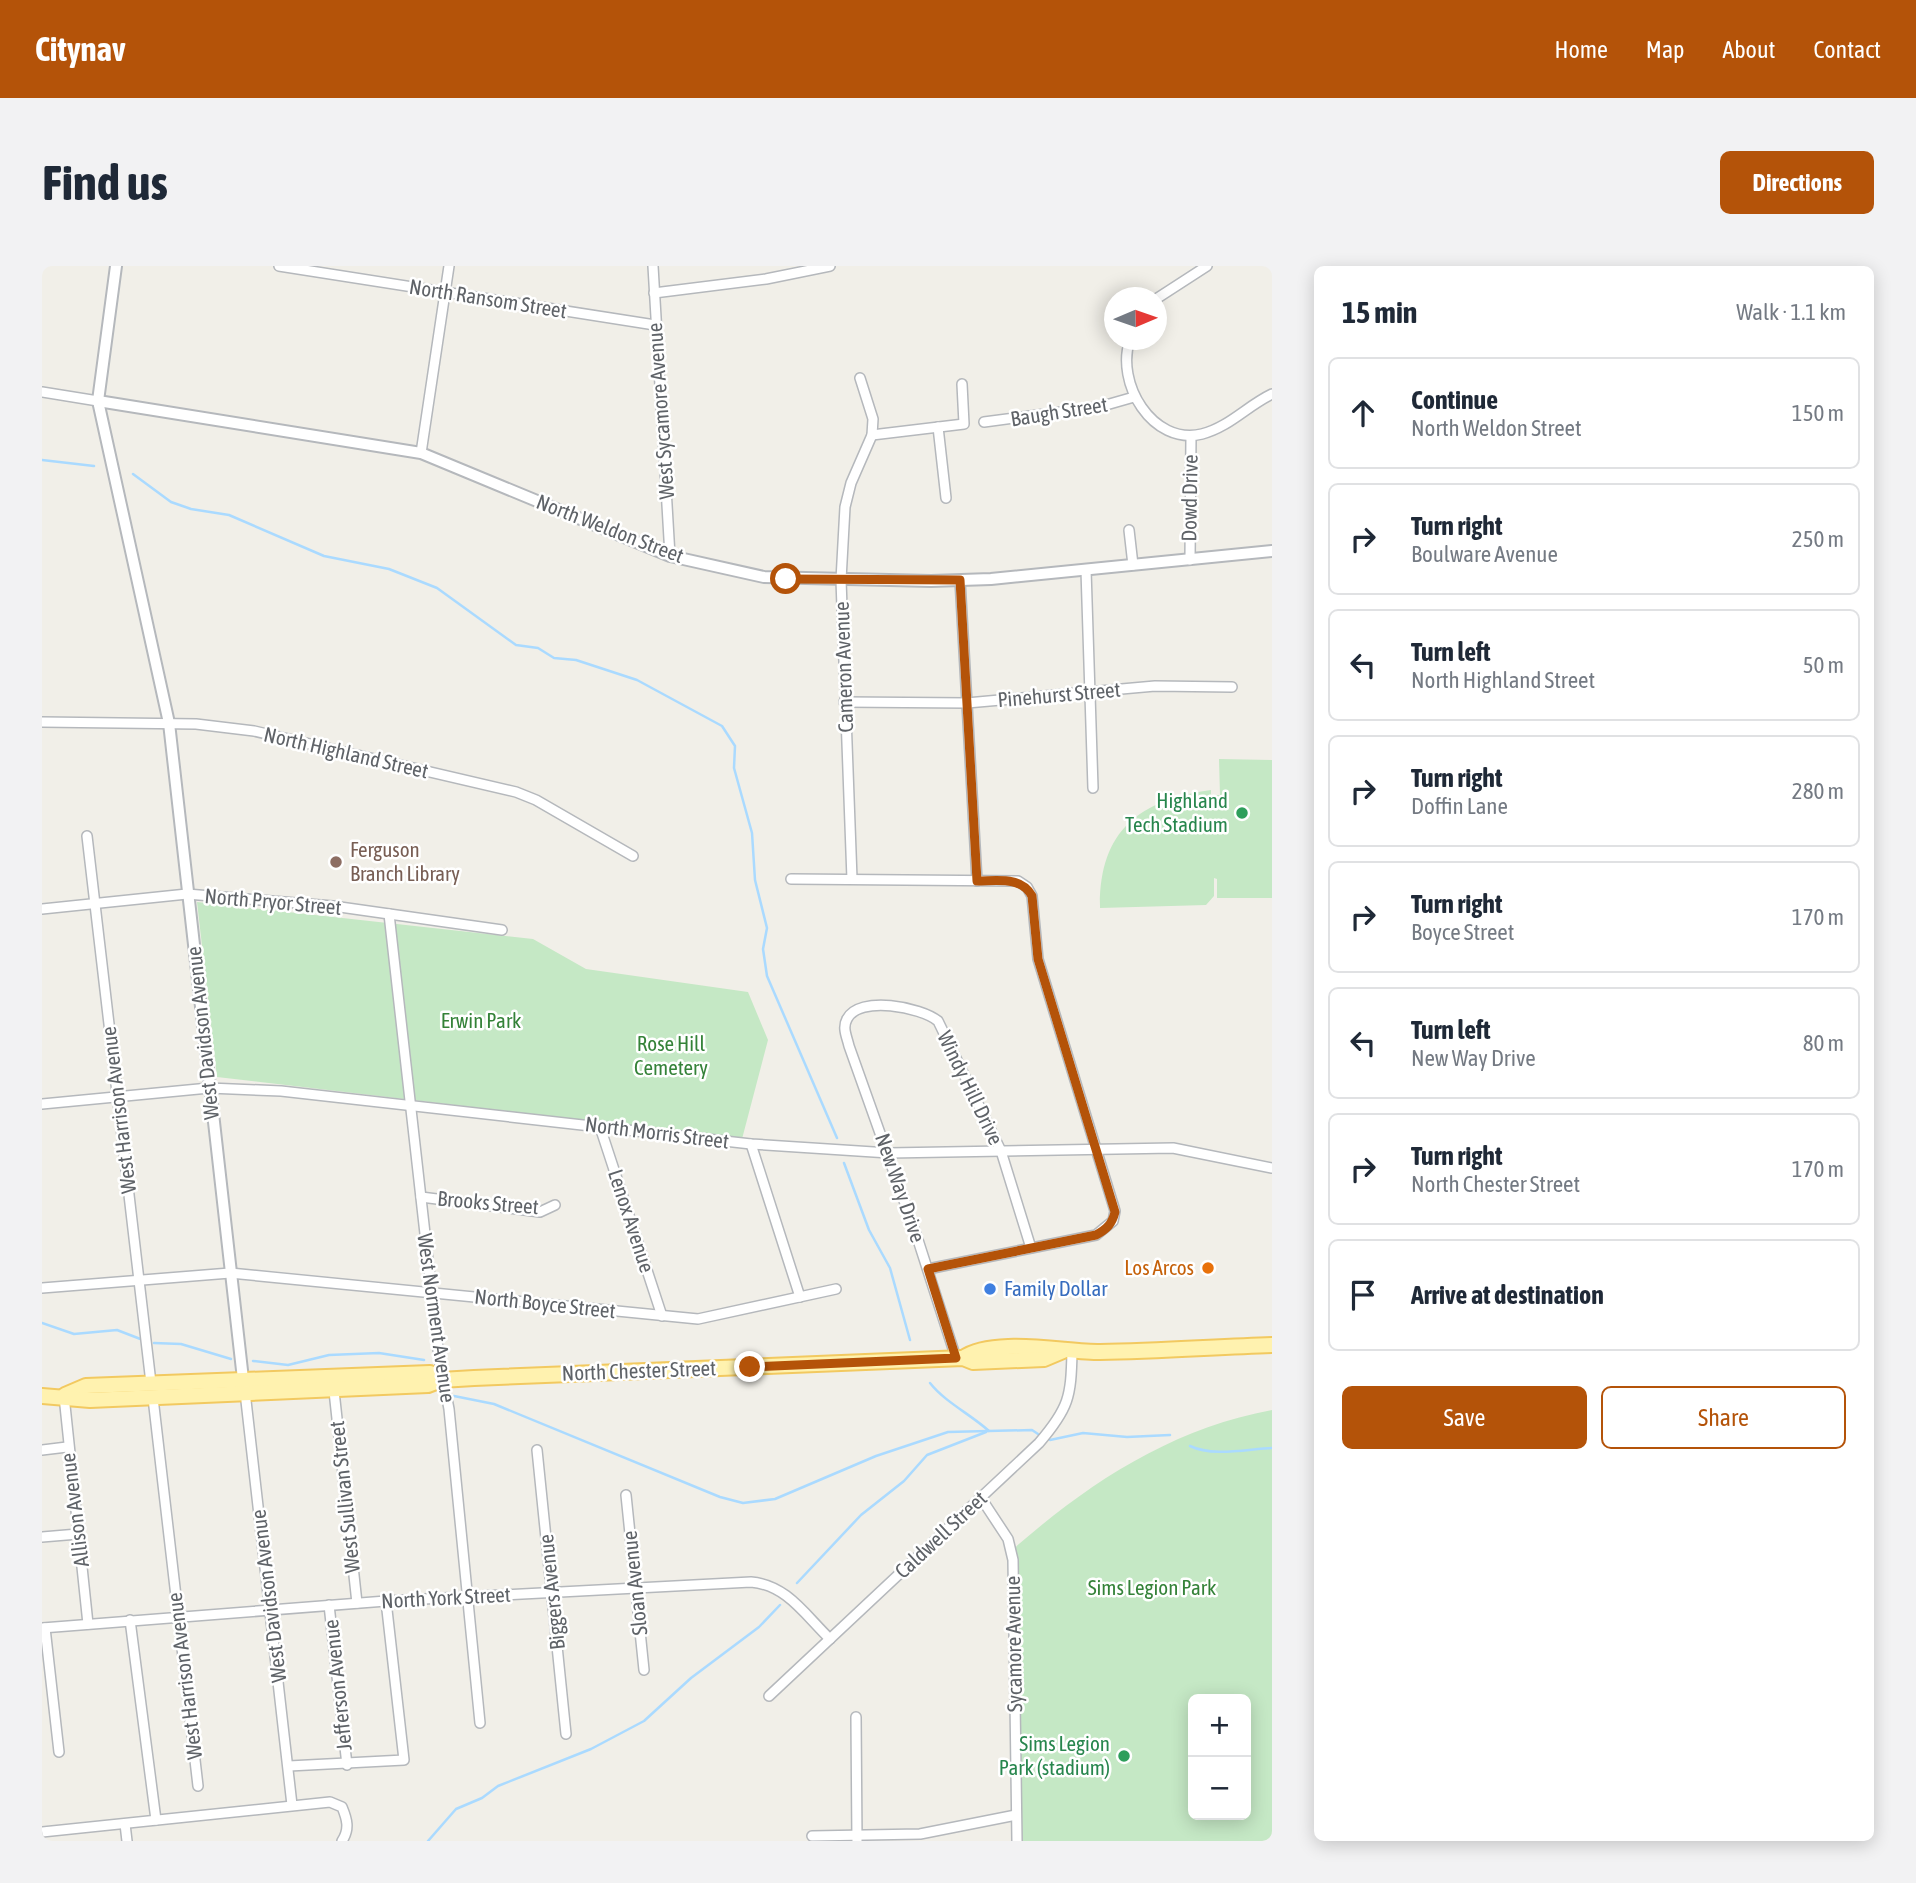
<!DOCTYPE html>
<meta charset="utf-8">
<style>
body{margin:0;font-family:"Asap Condensed",sans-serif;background:#f2f2f3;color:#1f2937}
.controls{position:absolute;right:21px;bottom:21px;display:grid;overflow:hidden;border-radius:10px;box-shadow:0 4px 18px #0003}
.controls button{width:63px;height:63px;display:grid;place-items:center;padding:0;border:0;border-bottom:2px solid #e0e1e3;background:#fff;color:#1f2937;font:35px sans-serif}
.compass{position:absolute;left:1062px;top:21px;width:63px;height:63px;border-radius:50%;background:#fff;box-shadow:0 4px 18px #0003;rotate:88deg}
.stop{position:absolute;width:21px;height:21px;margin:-16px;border:5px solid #b45309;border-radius:50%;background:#fff}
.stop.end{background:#b45309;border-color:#fff;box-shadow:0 2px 7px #0008}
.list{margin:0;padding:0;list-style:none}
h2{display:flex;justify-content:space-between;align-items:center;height:91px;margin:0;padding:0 28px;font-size:30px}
h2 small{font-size:23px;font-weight:400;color:#747a83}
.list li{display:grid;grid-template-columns:46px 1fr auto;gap:21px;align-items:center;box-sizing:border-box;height:112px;margin:0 14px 14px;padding:0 14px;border:2px solid #e0e1e3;border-radius:10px}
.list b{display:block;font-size:26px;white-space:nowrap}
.list p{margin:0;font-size:23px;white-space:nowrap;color:#747a83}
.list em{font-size:23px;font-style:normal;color:#747a83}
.actions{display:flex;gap:14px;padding:21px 28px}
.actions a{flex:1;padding:16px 0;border:2px solid #b45309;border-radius:10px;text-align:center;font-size:24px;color:#b45309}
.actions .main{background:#b45309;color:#fff}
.icon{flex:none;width:38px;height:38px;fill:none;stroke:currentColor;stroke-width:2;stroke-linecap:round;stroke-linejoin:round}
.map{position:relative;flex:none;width:1230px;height:1575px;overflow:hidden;border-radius:10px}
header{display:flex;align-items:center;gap:42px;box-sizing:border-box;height:98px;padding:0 35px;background:#b45309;color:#fff}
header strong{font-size:33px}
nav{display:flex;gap:38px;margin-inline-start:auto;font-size:24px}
.intro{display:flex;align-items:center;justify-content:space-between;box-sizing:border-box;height:168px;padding:0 42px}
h1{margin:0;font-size:49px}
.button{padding:18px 32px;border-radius:10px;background:#b45309;color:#fff;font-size:24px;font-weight:700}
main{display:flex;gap:42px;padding:0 42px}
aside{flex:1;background:#fff;border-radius:10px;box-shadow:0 4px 18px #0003}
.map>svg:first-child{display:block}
.green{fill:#c5e8c5;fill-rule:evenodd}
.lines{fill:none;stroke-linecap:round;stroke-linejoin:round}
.stream{stroke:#aadaff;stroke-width:2.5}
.minor-casing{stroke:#b5b8bc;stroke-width:12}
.tertiary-casing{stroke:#b5b8bc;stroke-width:14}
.primary-casing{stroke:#f2c960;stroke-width:18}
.minor{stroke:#fff;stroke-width:9}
.tertiary{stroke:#fff;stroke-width:10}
.primary{stroke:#fff2af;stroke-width:14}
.route{stroke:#b45309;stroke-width:9}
.leisure-dot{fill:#2e9e5b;stroke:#fff;stroke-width:2.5}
.education-dot{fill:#8d6e63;stroke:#fff;stroke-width:2.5}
.food-dot{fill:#e8710a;stroke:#fff;stroke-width:2.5}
.shop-dot{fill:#3f7fe0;stroke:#fff;stroke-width:2.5}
.labels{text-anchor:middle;stroke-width:5;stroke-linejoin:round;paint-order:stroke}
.street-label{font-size:21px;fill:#5f6368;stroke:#fff}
.leisure-label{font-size:21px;fill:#27864d;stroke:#fff;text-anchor:end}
.education-label{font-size:21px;fill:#785e54;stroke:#fff;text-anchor:start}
.park-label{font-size:21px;fill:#348238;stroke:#fff}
.food-label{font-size:21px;fill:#c56008;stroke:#fff;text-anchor:end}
.shop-label{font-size:21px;fill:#366cbe;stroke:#fff;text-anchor:start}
</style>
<header>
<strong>Citynav</strong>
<nav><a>Home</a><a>Map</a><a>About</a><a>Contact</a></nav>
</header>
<div class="intro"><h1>Find us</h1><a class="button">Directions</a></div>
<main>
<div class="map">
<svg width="1230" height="1575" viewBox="0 0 1230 1575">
<rect width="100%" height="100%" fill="#f1efe8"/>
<g class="green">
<path d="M1177 493 1230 494V632H1175V613L1172 612V630L1164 639 1058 642C1057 565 1097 534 1169 524V529H1178Z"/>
<path d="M155 636 491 673 544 703 706 726 726 774 700 873 175 811Z"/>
<path d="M1230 1144V1575H975L969 1285C1045 1218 1128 1163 1230 1144ZM1151 1433H1204V1549H1151Z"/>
</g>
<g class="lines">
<g class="stream">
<path d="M0 194 52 200"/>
<path d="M91 208 129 236 149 243 187 249 282 290 347 303 395 322 474 379 496 382 512 392 534 394 595 414 680 460 693 480 692 502 710 567 713 614 725 662 721 683 725 710 795 872"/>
<path d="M802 897 827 964 848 1002 868 1074"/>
<path d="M0 1057 32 1068 75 1064 101 1074"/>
<path d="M112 1077 139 1078 189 1093"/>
<path d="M211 1095 246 1099 287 1089 337 1087 382 1094"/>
<path d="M888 1117C903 1136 928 1148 947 1165"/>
<path d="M412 1130 452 1138 678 1231 701 1237 733 1233 834 1190 906 1166 990 1164 996 1168"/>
<path d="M1008 1174 1041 1167 1085 1171 1128 1169"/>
<path d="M1148 1180C1171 1191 1205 1183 1230 1182"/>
<path d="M755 1317 819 1249 862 1215 885 1189 944 1166"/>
<path d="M386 1575 414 1543 440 1532 456 1520 549 1483 602 1455 649 1412 717 1361 738 1339"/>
</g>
<defs>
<g id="minor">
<path d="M237 0 613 59"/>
<path d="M611 0 628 290"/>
<path d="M612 27 724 13 788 0"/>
<path d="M1114 33 1165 0"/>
<path d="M1088 74C1073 116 1110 180 1160 168 1187 161 1205 140 1230 128"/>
<path d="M0 126 56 135"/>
<path d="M942 156 1057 141 1092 131"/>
<path d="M896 161 904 232"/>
<path d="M830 169 922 158 920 118"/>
<path d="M379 187 407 0"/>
<path d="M1087 264 1091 299"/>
<path d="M1148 294 1149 170"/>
<path d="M1044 304 1051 522"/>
<path d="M918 314 935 615"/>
<path d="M802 436 925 437 1113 420 1190 421"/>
<path d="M0 456 154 458 212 465 474 526 494 534 591 590"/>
<path d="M45 570 109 1117"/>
<path d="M749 613 976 615 985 621 990 630 996 693 1073 945 1071 955 1054 969 886 1003"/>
<path d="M810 613 799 314 803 241 809 217 830 169 831 153 818 112"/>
<path d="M0 643 145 628 291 640 460 664"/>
<path d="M347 648 397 1092 407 1143 438 1457"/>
<path d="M0 838 167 822 239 825 709 878 847 887 1131 882 1230 902"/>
<path d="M558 861 620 1050"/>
<path d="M709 878 758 1031"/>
<path d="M379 931 498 946 513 939"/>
<path d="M0 1022 188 1007 656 1053 794 1023"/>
<path d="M914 1092 876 974 807 780C805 771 800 762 805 753 817 729 879 741 896 755L959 885 989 982"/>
<path d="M292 1125 315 1337"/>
<path d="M203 1126 250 1539"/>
<path d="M22 1130 46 1358"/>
<path d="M111 1132 156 1520"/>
<path d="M0 1184 25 1181"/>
<path d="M495 1184 524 1468"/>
<path d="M584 1229 602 1404"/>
<path d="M939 1232 966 1273 971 1294 975 1575"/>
<path d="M0 1271 36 1268"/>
<path d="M287 1339 305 1499"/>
<path d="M88 1354 114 1554"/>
<path d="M0 1362 344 1335 709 1316C745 1319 763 1349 788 1373"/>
<path d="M3 1362 17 1486"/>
<path d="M727 1430 997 1177C1027 1142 1029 1131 1030 1086"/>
<path d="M814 1451 815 1575"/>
<path d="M247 1500 362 1494 344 1335"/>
<path d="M83 1558 85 1575"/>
<path d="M0 1566 288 1536 300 1541C305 1553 308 1563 300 1575"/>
<path d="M770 1570 878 1568 974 1549"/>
</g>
<g id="tertiary">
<path d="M74 0 56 135 127 457 202 1122"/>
<path d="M56 135 379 187 628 290 722 311 889 315 949 313 1230 285"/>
</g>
<g id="primary">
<path d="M921 1092C951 1071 1021 1086 1058 1086 1115 1085 1173 1081 1230 1079"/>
<path d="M23 1129 44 1120 388 1107 399 1114"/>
<path d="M0 1130 48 1134 386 1119 399 1114 432 1112 921 1092 931 1096 1002 1093 1021 1085"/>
</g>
</defs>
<use href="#minor" class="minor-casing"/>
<use href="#tertiary" class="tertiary-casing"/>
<use href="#primary" class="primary-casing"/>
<use href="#minor" class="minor"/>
<use href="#tertiary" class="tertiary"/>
<use href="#primary" class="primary"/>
</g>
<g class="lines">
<path class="route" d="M708 1101 914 1092 886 1003 1054 969C1065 963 1070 958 1073 946L996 693 990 630C979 610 955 615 935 615L918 314 744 313"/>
</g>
<g class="leisure-dot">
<circle cx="1200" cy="547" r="7"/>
<circle cx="1082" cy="1490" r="7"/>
</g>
<circle class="education-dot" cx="294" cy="596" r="7"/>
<circle class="food-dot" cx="1166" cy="1002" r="7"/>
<circle class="shop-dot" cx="948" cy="1023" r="7"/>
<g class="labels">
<g class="street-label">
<text transform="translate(446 33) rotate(9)" y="7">North Ransom Street</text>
<text transform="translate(619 145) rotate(-94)" y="7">West Sycamore Avenue</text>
<text transform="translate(1017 146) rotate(-9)" y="7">Baugh Street</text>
<text transform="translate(1148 232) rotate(-89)" y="7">Dowd Drive</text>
<text transform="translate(568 263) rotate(21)" y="7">North Weldon Street</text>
<text transform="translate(802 401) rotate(-92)" y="7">Cameron Avenue</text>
<text transform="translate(1017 429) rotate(-5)" y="7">Pinehurst Street</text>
<text transform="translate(304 487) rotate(13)" y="7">North Highland Street</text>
<text transform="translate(231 636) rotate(5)" y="7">North Pryor Street</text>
<text transform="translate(161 767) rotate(-96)" y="7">West Davidson Avenue</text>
<text transform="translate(928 822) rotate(64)" y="7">Windy Hill Drive</text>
<text transform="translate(77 844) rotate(-97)" y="7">West Harrison Avenue</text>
<text transform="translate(615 867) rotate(7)" y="7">North Morris Street</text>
<text transform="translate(858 922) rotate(71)" y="7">New Way Drive</text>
<text transform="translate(446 937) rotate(5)" y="7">Brooks Street</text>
<text transform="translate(589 955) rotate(72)" y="7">Lenox Avenue</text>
<text transform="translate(503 1038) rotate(6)" y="7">North Boyce Street</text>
<text transform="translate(394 1052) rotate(82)" y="7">West Norment Avenue</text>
<text transform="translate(597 1105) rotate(-2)" y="7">North Chester Street</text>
<text transform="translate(303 1231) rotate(-96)" y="7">West Sullivan Street</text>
<text transform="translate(33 1244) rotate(-97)" y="7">Allison Avenue</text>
<text transform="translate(899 1269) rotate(-43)" y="7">Caldwell Street</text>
<text transform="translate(593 1317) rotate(-96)" y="7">Sloan Avenue</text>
<text transform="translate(510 1326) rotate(-96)" y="7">Biggers Avenue</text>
<text transform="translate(227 1330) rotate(-97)" y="7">West Davidson Avenue</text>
<text transform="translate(404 1332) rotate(-3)" y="7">North York Street</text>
<text transform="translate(972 1378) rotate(-91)" y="7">Sycamore Avenue</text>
<text transform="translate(143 1410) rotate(-97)" y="7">West Harrison Avenue</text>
<text transform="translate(296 1419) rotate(-96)" y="7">Jefferson Avenue</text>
</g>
<g class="leisure-label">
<text x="1186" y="542">Highland<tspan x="1186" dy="24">Tech Stadium</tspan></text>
<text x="1068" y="1485">Sims Legion<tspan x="1068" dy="24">Park (stadium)</tspan></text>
</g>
<g class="education-label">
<text x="308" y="591">Ferguson<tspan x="308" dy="24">Branch Library</tspan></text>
</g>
<g class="park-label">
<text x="439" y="762">Erwin Park</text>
<text x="629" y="785">Rose Hill<tspan x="629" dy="24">Cemetery</tspan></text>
<text x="1110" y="1329">Sims Legion Park</text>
</g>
<g class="food-label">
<text x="1152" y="1009">Los Arcos</text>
</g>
<g class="shop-label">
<text x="962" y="1030">Family Dollar</text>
</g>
</g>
</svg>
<div class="controls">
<button>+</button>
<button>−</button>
</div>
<svg class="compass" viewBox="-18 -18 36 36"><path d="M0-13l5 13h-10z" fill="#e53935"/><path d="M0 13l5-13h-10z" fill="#747a83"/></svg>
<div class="stop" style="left:744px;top:313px"></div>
<div class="stop end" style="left:708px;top:1101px"></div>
</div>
<aside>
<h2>15 min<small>Walk · 1.1 km</small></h2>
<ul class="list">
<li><svg class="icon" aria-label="ahead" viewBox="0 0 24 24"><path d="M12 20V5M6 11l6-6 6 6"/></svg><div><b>Continue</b><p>North Weldon Street</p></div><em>150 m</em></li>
<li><svg class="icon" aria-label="right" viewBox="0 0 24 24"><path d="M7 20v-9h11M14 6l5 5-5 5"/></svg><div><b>Turn right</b><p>Boulware Avenue</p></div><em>250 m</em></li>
<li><svg class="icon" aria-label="left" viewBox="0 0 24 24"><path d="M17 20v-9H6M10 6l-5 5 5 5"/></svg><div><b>Turn left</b><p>North Highland Street</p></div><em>50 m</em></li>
<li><svg class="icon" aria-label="right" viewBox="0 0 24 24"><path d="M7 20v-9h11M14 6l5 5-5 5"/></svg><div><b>Turn right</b><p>Doffin Lane</p></div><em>280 m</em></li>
<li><svg class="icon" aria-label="right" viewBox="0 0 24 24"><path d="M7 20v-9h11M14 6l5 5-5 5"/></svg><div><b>Turn right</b><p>Boyce Street</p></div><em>170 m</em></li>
<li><svg class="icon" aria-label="left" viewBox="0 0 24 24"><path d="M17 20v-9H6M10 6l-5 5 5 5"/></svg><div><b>Turn left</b><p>New Way Drive</p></div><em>80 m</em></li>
<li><svg class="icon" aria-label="right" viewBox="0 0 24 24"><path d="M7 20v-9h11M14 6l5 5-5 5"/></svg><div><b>Turn right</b><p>North Chester Street</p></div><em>170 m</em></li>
<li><svg class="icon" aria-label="arrive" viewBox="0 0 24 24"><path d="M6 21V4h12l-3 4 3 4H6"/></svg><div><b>Arrive at destination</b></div></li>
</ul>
<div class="actions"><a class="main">Save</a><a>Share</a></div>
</aside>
</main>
